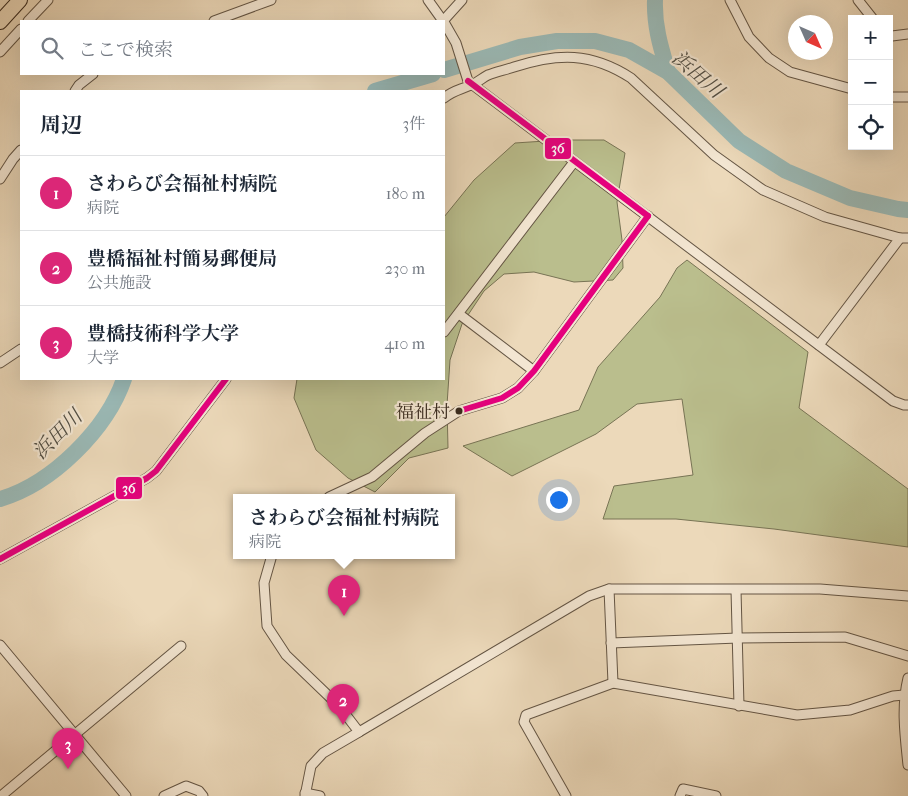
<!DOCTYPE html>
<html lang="ja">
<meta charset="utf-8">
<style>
body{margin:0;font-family:"IM FELL French Canon","Noto Serif JP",serif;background:#f2f2f3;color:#1f2937}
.controls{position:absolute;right:15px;top:15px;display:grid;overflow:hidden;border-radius:0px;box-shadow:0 5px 20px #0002}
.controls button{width:45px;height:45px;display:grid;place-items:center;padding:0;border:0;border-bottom:1px solid #e0e1e3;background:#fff;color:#1f2937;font:25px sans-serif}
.compass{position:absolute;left:788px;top:15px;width:45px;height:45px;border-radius:50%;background:#fff;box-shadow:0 5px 20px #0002;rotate:135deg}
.you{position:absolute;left:558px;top:499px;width:18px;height:18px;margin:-12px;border:4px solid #fff;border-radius:50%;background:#1a73e8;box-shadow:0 0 0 8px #1a73e833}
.badge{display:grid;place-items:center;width:32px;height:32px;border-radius:50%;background:#db2777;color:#fff;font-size:16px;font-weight:700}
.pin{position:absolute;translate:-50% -41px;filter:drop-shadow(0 1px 2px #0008)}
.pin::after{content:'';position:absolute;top:26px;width:18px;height:15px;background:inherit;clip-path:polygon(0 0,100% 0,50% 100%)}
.popup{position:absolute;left:233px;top:494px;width:222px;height:65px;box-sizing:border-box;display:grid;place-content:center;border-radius:0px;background:#fff;filter:drop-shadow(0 1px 4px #0005);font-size:16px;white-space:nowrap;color:#747a83}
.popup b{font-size:19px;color:#1f2937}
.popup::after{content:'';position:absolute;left:50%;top:100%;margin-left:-10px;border:10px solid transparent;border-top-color:#fff}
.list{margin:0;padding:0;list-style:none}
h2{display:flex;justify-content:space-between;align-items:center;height:65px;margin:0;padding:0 20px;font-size:21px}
h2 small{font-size:16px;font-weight:400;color:#747a83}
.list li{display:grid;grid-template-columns:32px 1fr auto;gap:15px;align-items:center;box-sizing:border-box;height:75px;padding:0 20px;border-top:1px solid #e0e1e3}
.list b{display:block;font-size:19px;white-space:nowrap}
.list p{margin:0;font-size:16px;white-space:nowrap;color:#747a83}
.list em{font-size:16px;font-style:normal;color:#747a83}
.icon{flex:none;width:28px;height:28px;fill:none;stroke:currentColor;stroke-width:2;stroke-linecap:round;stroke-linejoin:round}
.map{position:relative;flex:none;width:908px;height:796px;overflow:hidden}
.search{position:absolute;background:#fff;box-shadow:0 5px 20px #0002;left:20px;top:20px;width:425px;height:55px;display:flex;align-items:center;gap:12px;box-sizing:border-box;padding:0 18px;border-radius:0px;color:#747a83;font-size:19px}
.panel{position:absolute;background:#fff;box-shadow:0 5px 20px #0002;left:20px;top:90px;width:425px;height:290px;border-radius:0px}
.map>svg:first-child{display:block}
.green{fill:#babe8d;stroke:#787455}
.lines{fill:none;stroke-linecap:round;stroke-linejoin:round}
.river{stroke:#9ab9b6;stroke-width:16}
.minor-casing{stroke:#645544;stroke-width:11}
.highway-casing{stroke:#37291d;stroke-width:16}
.minor{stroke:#f3e6d2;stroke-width:9}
.highway{stroke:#ecd9ba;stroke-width:14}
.bus-1-casing{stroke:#f3e6d2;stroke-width:10}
.bus-1{stroke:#e5007d;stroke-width:6}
.bus-dot{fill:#37291d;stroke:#f3e6d2;stroke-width:2}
.labels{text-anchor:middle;stroke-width:4.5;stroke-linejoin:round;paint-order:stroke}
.bus-label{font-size:18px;fill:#37291d;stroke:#f3e6d2;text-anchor:end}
.water-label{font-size:20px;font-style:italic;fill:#504d43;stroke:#f3e6d2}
.line-badge{stroke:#f3e6d2;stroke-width:2}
.badge-label{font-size:14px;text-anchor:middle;font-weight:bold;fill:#fff}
</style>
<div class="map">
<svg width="908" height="796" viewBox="0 0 908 796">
<rect width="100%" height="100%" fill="#ecd9ba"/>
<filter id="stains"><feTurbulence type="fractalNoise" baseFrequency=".004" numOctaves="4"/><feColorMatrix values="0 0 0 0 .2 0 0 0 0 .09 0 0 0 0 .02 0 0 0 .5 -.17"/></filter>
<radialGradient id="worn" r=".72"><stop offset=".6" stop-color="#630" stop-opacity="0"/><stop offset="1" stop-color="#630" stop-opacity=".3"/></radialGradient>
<g class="green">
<path d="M560 140H604L625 153 617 202 622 240 623 268 613 280 574 282 534 272 504 274 484 291 462 324 450 360 447 405 448 448 409 458 375 492 348 478 316 450 294 398 297 379H444V217L474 180 515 143Z"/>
<path d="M687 260 808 352 799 408 908 489V547L774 529 676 519H603L614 486 693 475 682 399 637 404 596 434 512 476 463 446 579 410 598 367 660 297 677 268Z"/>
</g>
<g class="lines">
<g class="river">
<path d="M655 0C654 26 661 48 668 72"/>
<path d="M444 70 520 47 557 41H595L629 50 668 72 739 141 786 171 850 198 898 209 908 210"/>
<path d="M375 91 433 74"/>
<path d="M0 499C52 484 107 429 124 379"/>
</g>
<defs>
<g id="minor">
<path d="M428 0 443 21"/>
<path d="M730 0 749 37 769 58 790 72 852 89"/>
<path d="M858 0 873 19"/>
<path d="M28 21 48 0"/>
<path d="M214 21 271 0"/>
<path d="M443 21 462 0"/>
<path d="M444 22 456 43 468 81 473 85 893 401 904 405H908"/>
<path d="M889 35 892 36 908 34"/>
<path d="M0 52 21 29"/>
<path d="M75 91 79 85 93 74"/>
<path d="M889 97H908"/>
<path d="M444 98C454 90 460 90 471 85 477 83 482 78 488 75 496 72 505 70 514 67 558 53 591 52 631 78L714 155 763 190 825 217 900 238H908"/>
<path d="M0 179 13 159 21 150"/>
<path d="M459 314 534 371"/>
<path d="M444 332 574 162"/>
<path d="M819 345 900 238"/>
<path d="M0 363 21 349"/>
<path d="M329 497 372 477 425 433 459 411 502 398 518 388 534 371 648 216"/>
<path d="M272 555 264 583 267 626 286 655 339 706 359 732 323 753 311 766 305 796"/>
<path d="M0 559 147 478 156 471 226 379"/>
<path d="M609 589 613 683"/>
<path d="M736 590 739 706"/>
<path d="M611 643 738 638 845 637 908 656"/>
<path d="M0 645 126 796"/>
<path d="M908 678C901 707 905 736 908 765"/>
<path d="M359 732 589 596 609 589H820L908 596"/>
<path d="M305 793 320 796"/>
<path d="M1 796 181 646"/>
<path d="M164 796 186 786 199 791 203 796"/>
<path d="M566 796 524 722 526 715 613 683 797 715 850 710 893 696 904 695"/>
<path d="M680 796 683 789 716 796"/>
</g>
<path id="highway" d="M0 22 20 0"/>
</defs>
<use href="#minor" class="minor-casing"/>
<use href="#highway" class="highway-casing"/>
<use href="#minor" class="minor"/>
<use href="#highway" class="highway"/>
<defs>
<g id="bus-1">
<path d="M468 81 648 216"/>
<path d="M459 411 502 398 518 388 534 371 648 216"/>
<path d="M0 559 147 478 156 471 226 379"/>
</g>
</defs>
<use href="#bus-1" class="bus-1-casing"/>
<use href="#bus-1" class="bus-1"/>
</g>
<circle class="bus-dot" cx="459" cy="411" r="4.5"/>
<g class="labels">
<g class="bus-label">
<text x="450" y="418">福祉村</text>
</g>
<g class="water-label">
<text transform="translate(698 74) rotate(41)" y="7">浜田川</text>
<text transform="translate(57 434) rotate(-45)" y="7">浜田川</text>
</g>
</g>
<g class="line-badge">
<rect x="544" y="137" width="28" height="23" rx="5" fill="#e5007d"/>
<rect x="115" y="476" width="28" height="24" rx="5" fill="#e5007d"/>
</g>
<g class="badge-label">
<text x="558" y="153">36</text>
<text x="129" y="493">36</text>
</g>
<rect width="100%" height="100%" filter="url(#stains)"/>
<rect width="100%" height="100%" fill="url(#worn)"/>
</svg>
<div class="controls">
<button>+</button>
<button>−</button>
<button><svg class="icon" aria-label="locate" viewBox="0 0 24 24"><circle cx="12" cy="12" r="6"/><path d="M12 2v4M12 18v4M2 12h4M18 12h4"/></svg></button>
</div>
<svg class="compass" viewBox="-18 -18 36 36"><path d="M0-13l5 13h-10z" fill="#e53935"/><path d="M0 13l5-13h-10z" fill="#747a83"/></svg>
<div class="you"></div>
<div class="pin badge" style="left:344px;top:616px">1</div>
<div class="popup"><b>さわらび会福祉村病院</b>病院</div>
<div class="pin badge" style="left:343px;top:725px">2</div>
<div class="pin badge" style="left:68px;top:769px">3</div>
<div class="search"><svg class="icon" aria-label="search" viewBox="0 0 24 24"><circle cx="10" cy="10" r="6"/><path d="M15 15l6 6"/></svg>ここで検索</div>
<section class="panel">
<h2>周辺<small>3件</small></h2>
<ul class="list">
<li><span class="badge">1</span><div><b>さわらび会福祉村病院</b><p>病院</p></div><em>180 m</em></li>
<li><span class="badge">2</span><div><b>豊橋福祉村簡易郵便局</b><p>公共施設</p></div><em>230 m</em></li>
<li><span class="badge">3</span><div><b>豊橋技術科学大学</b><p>大学</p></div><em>410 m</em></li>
</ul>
</section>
</div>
